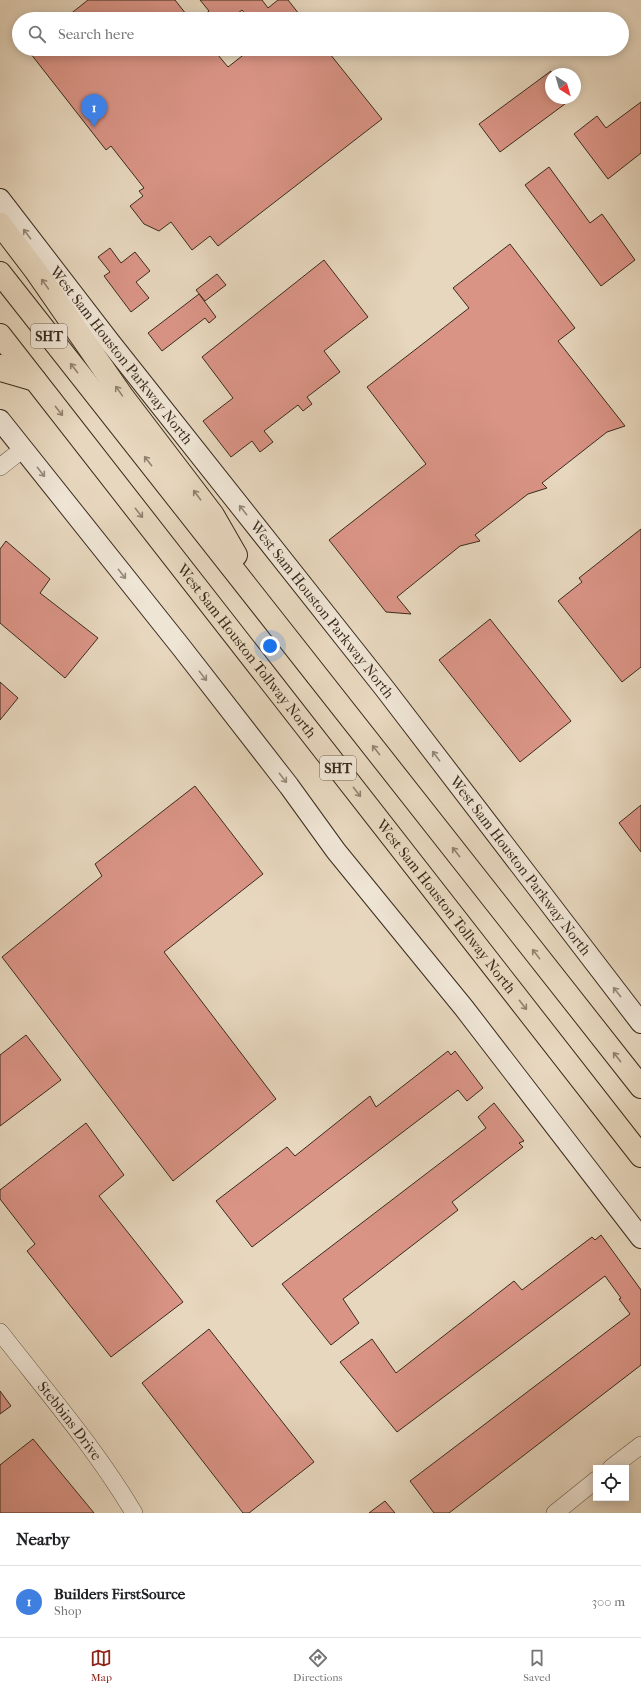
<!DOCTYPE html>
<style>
body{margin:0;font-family:"IM FELL French Canon",serif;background:#f2f2f2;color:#202124}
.controls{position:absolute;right:12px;bottom:12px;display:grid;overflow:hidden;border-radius:0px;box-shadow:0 2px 10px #0003}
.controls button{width:36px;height:36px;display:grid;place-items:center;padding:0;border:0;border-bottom:1px solid #e0e0e0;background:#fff;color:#202124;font:20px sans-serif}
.compass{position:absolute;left:545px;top:68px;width:36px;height:36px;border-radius:50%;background:#fff;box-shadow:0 2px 10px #0003;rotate:143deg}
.you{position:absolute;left:270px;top:646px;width:14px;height:14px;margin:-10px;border:3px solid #fff;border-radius:50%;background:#1a73e8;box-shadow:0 0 0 6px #1a73e833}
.badge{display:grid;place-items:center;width:26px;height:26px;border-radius:50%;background:#8f2418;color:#fff;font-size:13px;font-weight:700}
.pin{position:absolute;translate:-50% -33px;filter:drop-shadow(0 1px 2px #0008)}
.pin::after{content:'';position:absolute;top:21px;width:14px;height:12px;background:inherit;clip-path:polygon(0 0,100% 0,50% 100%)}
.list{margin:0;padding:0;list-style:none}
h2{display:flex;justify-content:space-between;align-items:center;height:52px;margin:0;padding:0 16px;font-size:17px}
h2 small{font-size:13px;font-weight:400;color:#757577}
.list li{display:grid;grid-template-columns:26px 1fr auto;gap:12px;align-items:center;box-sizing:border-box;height:72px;padding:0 16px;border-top:1px solid #e0e0e0}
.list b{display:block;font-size:15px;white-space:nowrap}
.list p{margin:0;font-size:13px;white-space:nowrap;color:#757577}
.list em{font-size:13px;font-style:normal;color:#757577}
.icon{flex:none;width:22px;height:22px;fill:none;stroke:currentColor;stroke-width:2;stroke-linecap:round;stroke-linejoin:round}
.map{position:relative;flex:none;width:641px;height:1513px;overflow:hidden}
.search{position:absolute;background:#fff;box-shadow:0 2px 10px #0003;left:12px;right:12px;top:12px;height:44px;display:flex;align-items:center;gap:10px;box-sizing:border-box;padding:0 14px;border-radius:22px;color:#757577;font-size:15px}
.sheet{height:124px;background:#fff}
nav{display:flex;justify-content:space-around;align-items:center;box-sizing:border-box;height:56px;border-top:1px solid #e0e0e0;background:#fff;font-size:11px;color:#757577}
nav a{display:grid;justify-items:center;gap:2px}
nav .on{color:#8f2418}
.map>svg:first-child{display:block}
.building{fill:#da9486;stroke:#3a2b1d}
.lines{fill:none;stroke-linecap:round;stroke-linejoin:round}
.tertiary-casing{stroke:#655645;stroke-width:18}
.secondary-casing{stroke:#3a2b1d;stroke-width:22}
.motorway-casing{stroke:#3a2b1d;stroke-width:24}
.tertiary{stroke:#efe5d5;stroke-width:17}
.secondary{stroke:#efe5d5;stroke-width:20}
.motorway{stroke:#e7d7be;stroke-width:22}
.oneway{stroke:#948879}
.oneway2{stroke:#90816e}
.labels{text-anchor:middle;stroke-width:3.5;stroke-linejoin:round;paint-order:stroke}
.shield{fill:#efe5d5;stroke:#706354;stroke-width:1}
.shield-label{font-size:14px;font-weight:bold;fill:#3a2b1d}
.street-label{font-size:15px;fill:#3a2b1d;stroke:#efe5d5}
</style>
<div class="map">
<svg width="641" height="1513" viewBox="0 0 641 1513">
<rect width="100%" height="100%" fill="#e7d7be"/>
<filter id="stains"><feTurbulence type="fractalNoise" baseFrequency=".005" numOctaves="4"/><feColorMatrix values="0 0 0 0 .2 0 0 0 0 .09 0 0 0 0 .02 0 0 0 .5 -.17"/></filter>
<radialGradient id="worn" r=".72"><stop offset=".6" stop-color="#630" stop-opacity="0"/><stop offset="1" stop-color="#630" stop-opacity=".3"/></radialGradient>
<g class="building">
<path d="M88 0H175L190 19H64Z"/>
<path d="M200 0H262L268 8 278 0H288L303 19H250L242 10 230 19H199L209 11Z"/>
<path d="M27 49H213L228 67 251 49H326L382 119 218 246 210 236 192 250 171 222 159 231 144 224 130 206 143 196 139 191 144 188 111 146 106 150Z"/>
<path d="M551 71V98H573L500 152 479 124Z"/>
<path d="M641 102V153L608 179 574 134 597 116 606 128Z"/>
<path d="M549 167 590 223 602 214 635 260 601 286 525 185Z"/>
<path d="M510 244 575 328 558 341 625 426 607 432 542 483 547 488 528 494 475 535 480 541 460 546 397 597 411 614 386 612 329 540 426 464 367 387 469 308 453 288Z"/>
<path d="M110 248 121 263 135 252 150 271 136 282 149 298 131 312 104 276 110 272 98 257Z"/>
<path d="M324 260 368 317 324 351 340 372 307 397 312 404 303 411 298 405 264 431 273 442 260 452 252 441 231 457 203 421 233 398 202 357Z"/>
<path d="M217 274 226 285 205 301 196 290Z"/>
<path d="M199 294 216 317 209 323 205 318 162 351 148 333Z"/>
<path d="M641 529V667L622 682 558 601 582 582 579 578Z"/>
<path d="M6 541 50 579 40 593 98 638 65 678 0 623V549Z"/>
<path d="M490 619 571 721 520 762 439 660Z"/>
<path d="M0 682 18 698 0 720Z"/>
<path d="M195 786 263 874 164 952 276 1099 173 1181 2 957 102 876 95 864Z"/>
<path d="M641 805V852L619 823Z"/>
<path d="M26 1035 61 1080 0 1126V1055Z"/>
<path d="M448 1051 451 1055 455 1051 483 1088 467 1101 458 1090 252 1247 216 1201 287 1147 295 1156 370 1096 376 1107Z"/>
<path d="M494 1103 524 1141 519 1143 523 1147 452 1202 458 1210 343 1299 359 1323 331 1345 282 1284 486 1128 478 1117Z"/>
<path d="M86 1123 124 1175 99 1196 183 1302 111 1357 27 1251 35 1244 0 1199V1190Z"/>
<path d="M601 1235 641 1290V1365L449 1513H434L410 1481 630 1314 619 1299 621 1298 605 1276 397 1432 340 1362 372 1339 396 1373 514 1281 522 1290 592 1237 595 1240Z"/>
<path d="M209 1329 314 1462 249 1513H243L142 1383Z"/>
<path d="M0 1391 11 1406 0 1414Z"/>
<path d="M33 1439 94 1513H0V1465Z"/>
<path d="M385 1501 395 1513H369Z"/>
</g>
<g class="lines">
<defs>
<g id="tertiary">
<path d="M0 467 23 449"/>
<path id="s1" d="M0 1332C46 1391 96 1449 134 1513"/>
<path d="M611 1468 641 1445"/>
<path d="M555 1513 596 1480"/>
</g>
<g id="secondary">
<path id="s2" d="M0 199 110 342 385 689 641 1023"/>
<path d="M0 420 181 647 289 786 336 851 464 1008 641 1238"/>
</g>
<g id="motorway">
<path d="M0 224 35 270 123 397 213 515 236 555"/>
<path d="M0 273 641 1087"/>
<path id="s3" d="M0 335 641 1156"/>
<path d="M0 366 4 371 35 380"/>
</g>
</defs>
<use href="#tertiary" class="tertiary-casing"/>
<use href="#secondary" class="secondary-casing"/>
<use href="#motorway" class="motorway-casing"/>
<use href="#tertiary" class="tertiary"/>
<use href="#secondary" class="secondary"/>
<use href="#motorway" class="motorway"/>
</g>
<defs><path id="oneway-shaft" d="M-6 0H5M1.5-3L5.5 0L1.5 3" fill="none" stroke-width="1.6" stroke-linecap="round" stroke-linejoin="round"/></defs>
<g class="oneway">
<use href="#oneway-shaft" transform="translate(27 234) rotate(-127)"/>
<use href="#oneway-shaft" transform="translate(41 472) rotate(52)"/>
<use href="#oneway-shaft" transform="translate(243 510) rotate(-128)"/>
<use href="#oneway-shaft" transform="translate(122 574) rotate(52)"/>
<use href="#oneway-shaft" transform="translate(203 676) rotate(52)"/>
<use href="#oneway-shaft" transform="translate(436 756) rotate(-127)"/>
<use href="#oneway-shaft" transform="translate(283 778) rotate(52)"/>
<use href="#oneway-shaft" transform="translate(617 992) rotate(-128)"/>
</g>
<g class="oneway2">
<use href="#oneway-shaft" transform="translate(45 284) rotate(-125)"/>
<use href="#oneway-shaft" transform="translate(74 368) rotate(-128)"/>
<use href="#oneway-shaft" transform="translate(119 391) rotate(-125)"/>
<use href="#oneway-shaft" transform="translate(59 411) rotate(52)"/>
<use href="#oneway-shaft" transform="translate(148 461) rotate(-128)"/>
<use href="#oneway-shaft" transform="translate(197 495) rotate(-127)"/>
<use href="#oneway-shaft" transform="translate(139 513) rotate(52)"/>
<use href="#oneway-shaft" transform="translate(376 750) rotate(-128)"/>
<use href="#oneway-shaft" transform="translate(357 792) rotate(52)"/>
<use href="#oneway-shaft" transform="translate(456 852) rotate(-128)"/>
<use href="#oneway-shaft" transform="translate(536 954) rotate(-128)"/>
<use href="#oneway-shaft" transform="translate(523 1005) rotate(52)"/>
<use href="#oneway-shaft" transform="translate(617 1057) rotate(-128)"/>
</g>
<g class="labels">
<g class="shield">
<rect x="31" y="324" width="36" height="24" rx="3"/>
<rect x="320" y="756" width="36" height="24" rx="3"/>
</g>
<g class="shield-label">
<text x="49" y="341">SHT</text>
<text x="338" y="773">SHT</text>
</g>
<g class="street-label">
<text dy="5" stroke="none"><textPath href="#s2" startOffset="198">West Sam Houston Parkway North</textPath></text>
<text dy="5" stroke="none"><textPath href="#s2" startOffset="522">West Sam Houston Parkway North</textPath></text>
<text dy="5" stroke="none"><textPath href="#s3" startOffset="401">West Sam Houston Tollway North</textPath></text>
<text dy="5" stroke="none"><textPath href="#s2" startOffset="846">West Sam Houston Parkway North</textPath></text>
<text dy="5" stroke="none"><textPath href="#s3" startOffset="725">West Sam Houston Tollway North</textPath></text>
<text dy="5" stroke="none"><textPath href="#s1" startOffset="113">Stebbins Drive</textPath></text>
</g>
</g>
<rect width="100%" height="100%" filter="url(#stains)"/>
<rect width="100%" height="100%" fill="url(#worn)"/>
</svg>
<div class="controls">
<button><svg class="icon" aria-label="locate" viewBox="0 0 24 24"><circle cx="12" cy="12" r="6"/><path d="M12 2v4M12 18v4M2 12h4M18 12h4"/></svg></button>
</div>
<svg class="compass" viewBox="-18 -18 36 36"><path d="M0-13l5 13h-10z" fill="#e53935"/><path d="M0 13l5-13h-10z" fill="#757577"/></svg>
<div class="you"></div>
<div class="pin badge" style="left:94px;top:127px;background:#3f7fe0">1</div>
<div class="search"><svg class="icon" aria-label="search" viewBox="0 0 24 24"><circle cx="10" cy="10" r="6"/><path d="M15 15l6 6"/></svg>Search here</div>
</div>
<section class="sheet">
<h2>Nearby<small></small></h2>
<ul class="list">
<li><span class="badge" style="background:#3f7fe0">1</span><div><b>Builders FirstSource</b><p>Shop</p></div><em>300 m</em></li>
</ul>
</section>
<nav>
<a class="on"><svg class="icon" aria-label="map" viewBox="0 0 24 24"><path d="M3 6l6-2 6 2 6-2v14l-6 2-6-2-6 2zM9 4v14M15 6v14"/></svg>Map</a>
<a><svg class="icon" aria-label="directions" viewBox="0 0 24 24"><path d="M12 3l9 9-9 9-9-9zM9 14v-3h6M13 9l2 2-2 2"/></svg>Directions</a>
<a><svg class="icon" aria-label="saved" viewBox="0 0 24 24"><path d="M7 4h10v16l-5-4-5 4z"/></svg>Saved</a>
</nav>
